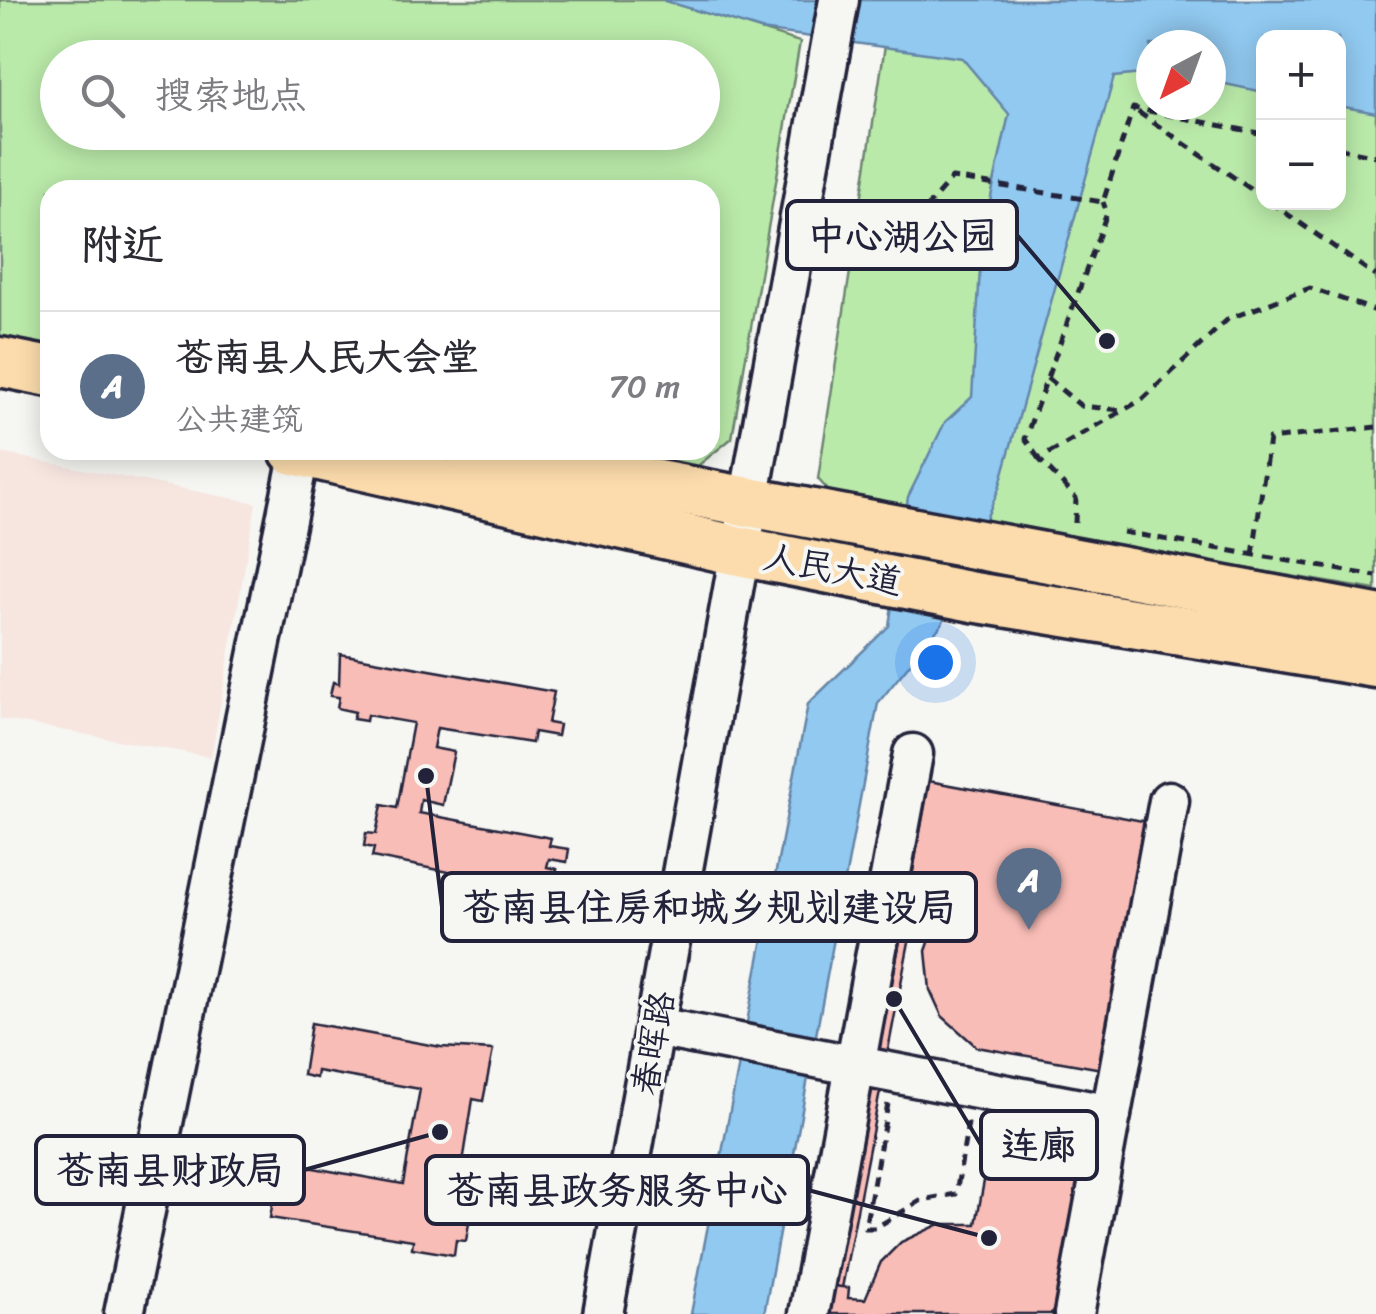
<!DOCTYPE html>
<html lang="zh">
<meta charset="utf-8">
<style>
body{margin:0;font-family:Sriracha,"LXGW WenKai TC",sans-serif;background:#f2f2f3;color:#2b2b33}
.controls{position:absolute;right:30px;top:30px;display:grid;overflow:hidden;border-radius:20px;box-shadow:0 5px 25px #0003}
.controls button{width:90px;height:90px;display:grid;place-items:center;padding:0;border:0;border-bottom:2px solid #e1e1e2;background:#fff;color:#2b2b33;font:50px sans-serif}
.compass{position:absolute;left:1136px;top:30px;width:90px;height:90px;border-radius:50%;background:#fff;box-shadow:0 5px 25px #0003;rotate:221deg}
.you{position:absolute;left:935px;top:662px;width:35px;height:35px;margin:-25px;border:8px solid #fff;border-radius:50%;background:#1a73e8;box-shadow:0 0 0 15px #1a73e833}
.badge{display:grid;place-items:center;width:65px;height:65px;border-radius:50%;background:#d1495b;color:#fff;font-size:32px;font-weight:700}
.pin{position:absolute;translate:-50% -82px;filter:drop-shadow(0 2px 5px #0008)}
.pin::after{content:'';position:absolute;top:52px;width:35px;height:30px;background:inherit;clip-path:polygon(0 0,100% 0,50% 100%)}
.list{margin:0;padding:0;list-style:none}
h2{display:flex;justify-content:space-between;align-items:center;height:130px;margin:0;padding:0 40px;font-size:42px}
h2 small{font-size:32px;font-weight:400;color:#7c7c81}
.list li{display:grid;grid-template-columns:65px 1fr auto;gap:30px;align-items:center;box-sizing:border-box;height:150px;padding:0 40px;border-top:2px solid #e1e1e2}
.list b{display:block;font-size:38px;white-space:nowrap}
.list p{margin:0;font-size:32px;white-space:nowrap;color:#7c7c81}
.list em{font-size:32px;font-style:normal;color:#7c7c81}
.icon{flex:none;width:55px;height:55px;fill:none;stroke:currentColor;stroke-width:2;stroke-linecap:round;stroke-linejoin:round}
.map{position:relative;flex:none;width:1376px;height:1314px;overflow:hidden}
.search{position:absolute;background:#fff;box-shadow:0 5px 25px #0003;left:40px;top:40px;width:680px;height:110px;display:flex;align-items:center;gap:25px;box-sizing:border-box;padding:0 35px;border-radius:55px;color:#7c7c81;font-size:38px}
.panel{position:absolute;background:#fff;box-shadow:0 5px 25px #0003;left:40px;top:180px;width:680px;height:280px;border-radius:30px}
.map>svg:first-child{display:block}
.built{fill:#f7e5e0}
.green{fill:#baeaa9;stroke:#6e8672;stroke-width:2.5;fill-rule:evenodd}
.water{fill:#91c9f0;stroke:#6586a8;stroke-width:2.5}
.building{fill:#f9bdb7;stroke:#22223b;stroke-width:2.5}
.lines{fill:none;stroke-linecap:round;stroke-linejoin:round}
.minor-casing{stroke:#22223b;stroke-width:45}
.major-casing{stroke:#22223b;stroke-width:55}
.path{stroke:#22223b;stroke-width:5;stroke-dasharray:10 8;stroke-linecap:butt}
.minor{stroke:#f6f6f2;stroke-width:38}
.major{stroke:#fcdcac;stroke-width:48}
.labels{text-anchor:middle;stroke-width:8;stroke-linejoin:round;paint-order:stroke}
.street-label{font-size:35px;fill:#22223b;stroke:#f6f6f2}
.leader{fill:none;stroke:#22223b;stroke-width:4}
.callout-dot{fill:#22223b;stroke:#f6f6f2;stroke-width:4}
.callout{fill:#f6f6f2;stroke:#22223b;stroke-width:4}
.callout-label{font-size:38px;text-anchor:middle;font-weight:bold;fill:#22223b}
</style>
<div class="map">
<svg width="1376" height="1314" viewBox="0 0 1376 1314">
<rect width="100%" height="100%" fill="#f6f6f2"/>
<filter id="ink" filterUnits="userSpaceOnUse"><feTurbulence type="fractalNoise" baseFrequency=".01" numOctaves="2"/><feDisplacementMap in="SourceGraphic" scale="20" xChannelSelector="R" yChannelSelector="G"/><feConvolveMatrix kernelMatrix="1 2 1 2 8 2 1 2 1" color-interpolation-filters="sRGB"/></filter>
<g filter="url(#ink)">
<path class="built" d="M0 453 256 503 211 757 0 719Z"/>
<g class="green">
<path d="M0 0H662L800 42 732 438 694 469 592 450H710V190H50V347L0 337ZM58 58H702V132H58Z"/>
<path d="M892 0H1376V590L838 501 818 479ZM1264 38H1338V202H1264ZM1151 45H1211V105H1151Z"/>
</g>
<path class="water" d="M662 0H1376V113L1339 106 1338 38H1264L1263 92 1211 81V45H1151V73L1114 77 999 488 942 624 878 703 764 1314H691L808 704 889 626 908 497 945 422 972 397 982 238 1009 114 962 58 761 30Z"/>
<g class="building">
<path d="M340 654 554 692 548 723 559 725 557 736 534 732 532 743 437 728 433 748 454 752 443 805 421 800 419 813 551 838 549 846 569 849 567 862 549 859 547 867 557 869 552 892 372 857 374 848 364 846 366 833 376 834 382 805 397 808 413 723 367 715 366 721 353 719 355 712 337 708 339 697 330 696 333 682 339 684Z"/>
<path d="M929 781 1148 822 1102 1069 977 1047 942 1016 930 990 926 951 946 895 910 888Z"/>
<path d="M910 888 919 890 842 1288 834 1286Z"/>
<path d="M311 1023 441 1047 493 1050 483 1101 473 1099 454 1220 469 1223 466 1241 456 1240 454 1255 412 1248 413 1240 270 1218 280 1162 403 1184 420 1089 317 1071 316 1078 303 1075Z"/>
<path d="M987 1165 1080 1182 1056 1314H829L834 1286 849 1288 848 1298 865 1299 881 1262 901 1242 940 1224H976Z"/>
</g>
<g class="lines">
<defs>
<g id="minor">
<path d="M656 1027 1111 1115"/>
<path d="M124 1314 300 451"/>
<path d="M603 1314 839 0"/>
<path d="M809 1314 913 754"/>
<path d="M1074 1314 1169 801"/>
</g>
<g id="major">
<path d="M0 362 50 372"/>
<path d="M294 450 739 551 973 597 1376 663"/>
<path d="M470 450 1376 619"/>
</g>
</defs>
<use href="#minor" class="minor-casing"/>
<use href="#major" class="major-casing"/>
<g class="path">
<path d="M1138 112 1264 198"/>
<path d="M1338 148 1376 156"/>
<path d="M1270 202 1376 276"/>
<path d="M825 234 885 256 952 178 1103 202 1133 108 1264 134"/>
<path d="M1047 378 1081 406 1121 410"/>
<path d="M1039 459 1025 439 1107 213 1103 202"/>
<path d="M1075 523 1076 498 1039 459 1143 399 1228 319 1310 288 1376 311"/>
<path d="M1123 532 1376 576"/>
<path d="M1253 555 1269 439 1376 427"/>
<path d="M888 1104 865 1228H875L922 1200 956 1194 969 1117"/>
</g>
<use href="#minor" class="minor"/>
<use href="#major" class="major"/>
</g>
</g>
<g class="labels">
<g class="street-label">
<text transform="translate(833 569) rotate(11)" y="12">人民大道</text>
<text transform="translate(653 1043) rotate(-80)" y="12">春晖路</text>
</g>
</g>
<path class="leader" d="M1107 341L1017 235M426 776L442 907M894 999L981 1145M440 1132L304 1170M989 1238L808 1190"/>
<g class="callout-dot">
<circle cx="1107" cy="341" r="10"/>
<circle cx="426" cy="776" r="10"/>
<circle cx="894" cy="999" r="10"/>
<circle cx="440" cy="1132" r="10"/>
<circle cx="989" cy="1238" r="10"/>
</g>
<g class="callout">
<rect x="787" y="201" width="230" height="68" rx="10"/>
<rect x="442" y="873" width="534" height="68" rx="10"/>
<rect x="981" y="1111" width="116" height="68" rx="10"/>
<rect x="36" y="1136" width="268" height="68" rx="10"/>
<rect x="426" y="1156" width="382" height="68" rx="10"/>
</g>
<g class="callout-label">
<text x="902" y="249">中心湖公园</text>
<text x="709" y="920">苍南县住房和城乡规划建设局</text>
<text x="1039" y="1158">连廊</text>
<text x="170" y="1183">苍南县财政局</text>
<text x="617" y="1203">苍南县政务服务中心</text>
</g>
</svg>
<div class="controls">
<button>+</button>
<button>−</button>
</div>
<svg class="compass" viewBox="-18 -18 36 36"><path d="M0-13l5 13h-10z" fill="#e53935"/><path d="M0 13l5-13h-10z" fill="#7c7c81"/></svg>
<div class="you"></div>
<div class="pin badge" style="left:1029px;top:930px;background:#5c6f8a">A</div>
<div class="search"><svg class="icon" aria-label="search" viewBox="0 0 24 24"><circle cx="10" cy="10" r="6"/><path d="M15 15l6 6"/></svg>搜索地点</div>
<section class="panel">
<h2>附近<small></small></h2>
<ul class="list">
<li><span class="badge" style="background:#5c6f8a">A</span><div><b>苍南县人民大会堂</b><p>公共建筑</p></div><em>70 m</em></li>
</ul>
</section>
</div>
